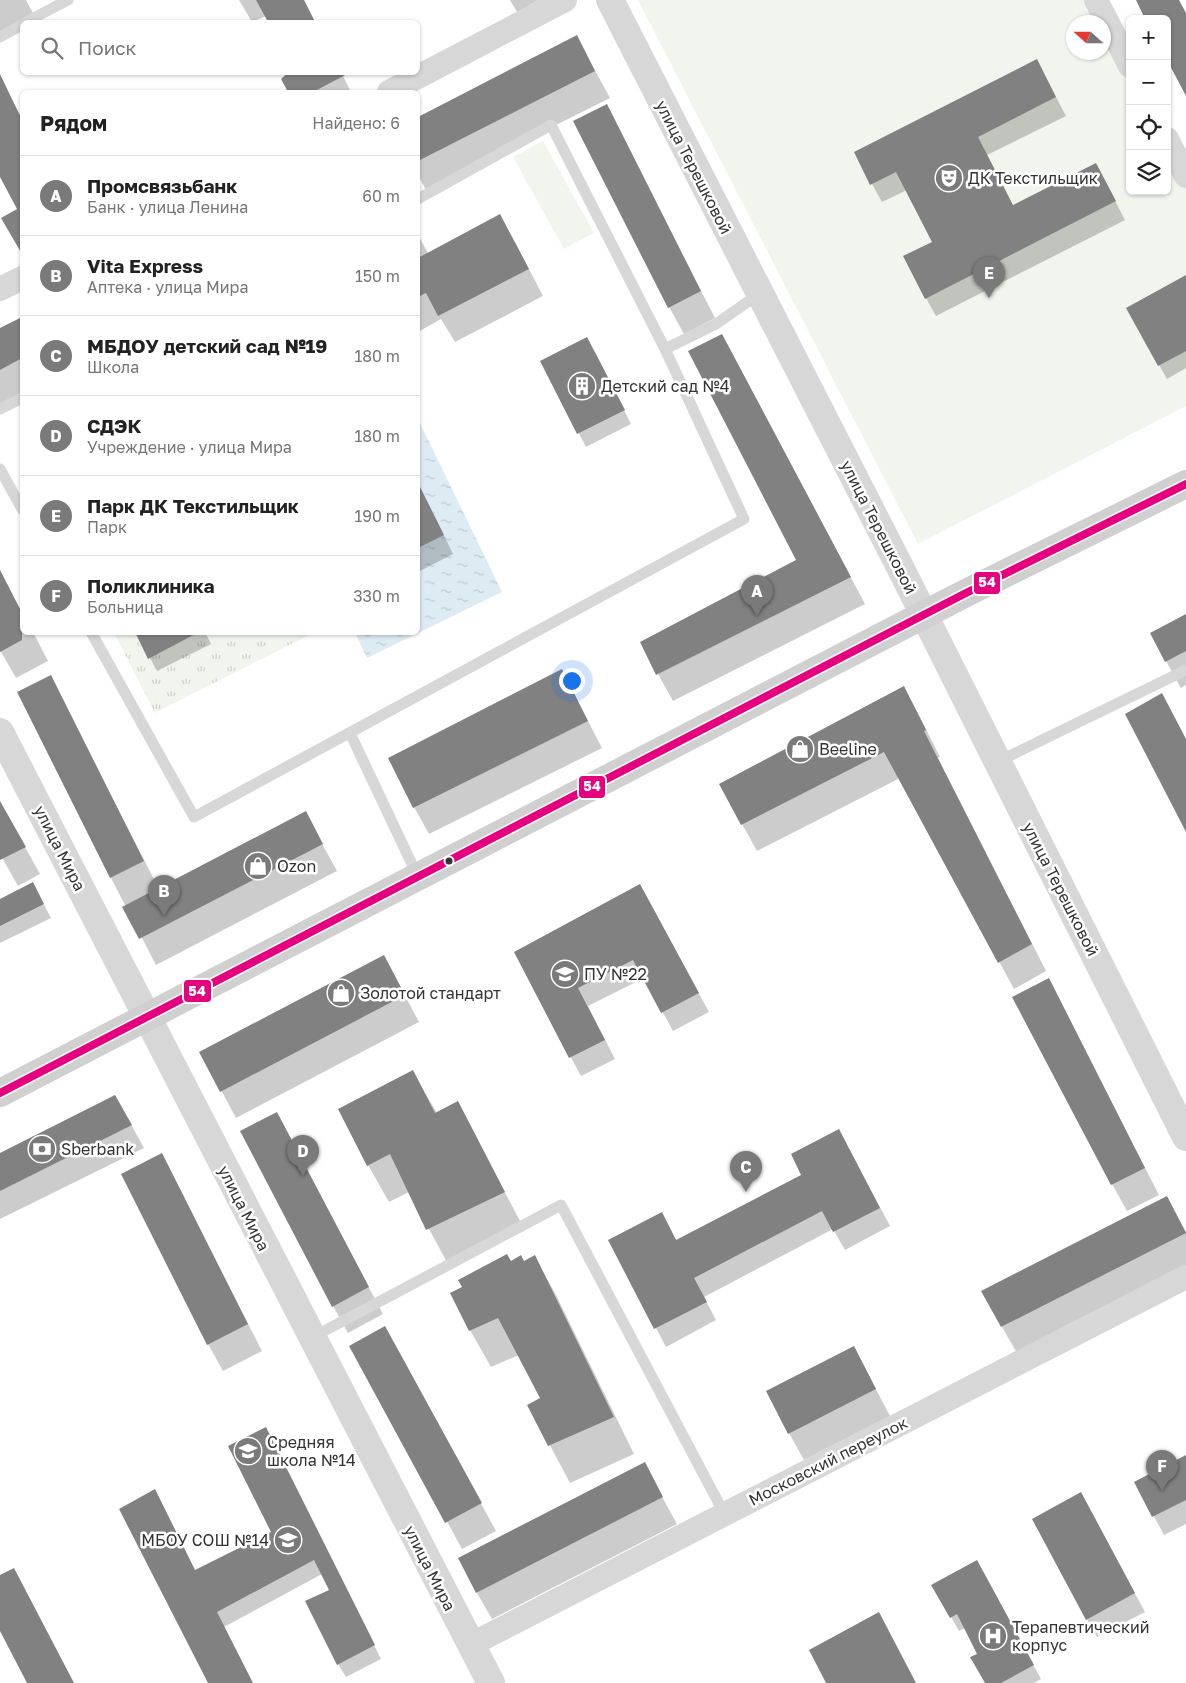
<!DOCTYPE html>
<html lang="ru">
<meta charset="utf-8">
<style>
body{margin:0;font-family:"Golos Text",sans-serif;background:#f2f2f2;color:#222}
.controls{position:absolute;right:15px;top:15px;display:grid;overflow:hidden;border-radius:8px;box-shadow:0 1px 4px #0004}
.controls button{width:45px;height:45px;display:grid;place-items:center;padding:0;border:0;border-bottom:1px solid #e0e0e0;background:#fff;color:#222;font:25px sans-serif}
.compass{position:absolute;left:1066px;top:15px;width:45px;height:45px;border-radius:50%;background:#fff;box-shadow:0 1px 4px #0004;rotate:291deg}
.you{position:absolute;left:571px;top:680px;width:18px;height:18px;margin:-12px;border:4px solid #fff;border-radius:50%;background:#1a73e8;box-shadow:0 0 0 8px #1a73e833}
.badge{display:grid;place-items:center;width:32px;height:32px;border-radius:50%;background:#7a7a7a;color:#fff;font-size:16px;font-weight:700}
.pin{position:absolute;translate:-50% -41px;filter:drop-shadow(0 1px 2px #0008)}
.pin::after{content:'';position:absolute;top:26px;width:18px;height:15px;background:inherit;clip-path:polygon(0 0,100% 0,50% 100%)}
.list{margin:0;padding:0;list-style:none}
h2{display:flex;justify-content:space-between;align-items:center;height:65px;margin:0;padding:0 20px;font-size:21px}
h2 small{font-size:16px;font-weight:400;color:#767676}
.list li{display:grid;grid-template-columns:32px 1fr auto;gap:15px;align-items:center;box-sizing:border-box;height:80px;padding:0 20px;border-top:1px solid #e0e0e0}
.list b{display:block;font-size:19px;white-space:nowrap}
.list p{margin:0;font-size:16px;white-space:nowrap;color:#767676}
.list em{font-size:16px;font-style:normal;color:#767676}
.icon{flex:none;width:28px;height:28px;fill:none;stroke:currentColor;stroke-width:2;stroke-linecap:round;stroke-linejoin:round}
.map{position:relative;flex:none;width:1186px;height:1683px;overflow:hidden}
.search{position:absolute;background:#fff;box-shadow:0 1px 4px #0004;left:20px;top:20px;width:400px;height:55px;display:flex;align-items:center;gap:12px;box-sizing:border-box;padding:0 18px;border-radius:8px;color:#767676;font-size:19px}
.panel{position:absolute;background:#fff;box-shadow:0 1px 4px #0004;left:20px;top:90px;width:400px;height:545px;border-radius:8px}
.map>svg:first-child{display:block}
.grass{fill:url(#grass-tufts)}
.park{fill:#f1f5ed;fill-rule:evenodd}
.water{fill:url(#water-ripples)}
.shadow{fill:#0003}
.building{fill:#818181}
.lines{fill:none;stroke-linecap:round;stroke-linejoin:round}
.service{stroke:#d7d7d7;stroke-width:11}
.minor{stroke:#d7d7d7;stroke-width:24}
.tertiary{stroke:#d7d7d7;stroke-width:28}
.secondary{stroke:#d0d0d0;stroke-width:28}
.bus-1-casing{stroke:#fff;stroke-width:11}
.bus-1{stroke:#e5007d;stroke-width:8}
.bus-dot{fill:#333;stroke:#fff;stroke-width:2}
.labels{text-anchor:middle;stroke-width:5;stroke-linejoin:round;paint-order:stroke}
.street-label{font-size:16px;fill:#333;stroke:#fff}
.poi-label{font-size:16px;fill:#333;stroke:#fff;text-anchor:start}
.line-badge{stroke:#fff;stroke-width:2}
.badge-label{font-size:14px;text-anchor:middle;font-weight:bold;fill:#fff}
</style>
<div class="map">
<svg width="1186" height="1683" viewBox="0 0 1186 1683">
<defs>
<pattern id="grass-tufts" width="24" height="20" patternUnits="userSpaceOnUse" patternTransform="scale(1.25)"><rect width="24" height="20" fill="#f1f5ed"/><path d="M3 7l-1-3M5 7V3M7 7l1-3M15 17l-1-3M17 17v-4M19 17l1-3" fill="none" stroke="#cfd2cc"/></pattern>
<pattern id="water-ripples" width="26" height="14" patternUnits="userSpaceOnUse" patternTransform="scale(1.25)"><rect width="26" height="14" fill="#ddebf3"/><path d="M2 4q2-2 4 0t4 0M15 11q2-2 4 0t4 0" fill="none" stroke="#becad1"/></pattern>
</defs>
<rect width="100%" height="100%" fill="#fff"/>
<path class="grass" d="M114 633H313L155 713Z"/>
<g class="park">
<path d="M638 0H1093L1130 71V191H1167V144L1186 181V406L918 544ZM1074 22H1104V52H1074Z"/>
<path d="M543 141 594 233 564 249 513 157Z"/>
</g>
<path class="water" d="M418 419 502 592 367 658 355 633 418 632Z"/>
<g class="shadow">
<path d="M0 0H26L34 15 0 33Z"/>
<path d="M239 0H304L315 22H269L266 16 252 22Z"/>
<path d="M510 0H539L517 12Z"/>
<path d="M577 37 610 98 426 190 418 175V118Z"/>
<path d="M1037 61 1066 116 987 155 1013 206 1096 164 1125 220 936 316 926 298 933 242 907 190 882 202 872 184Z"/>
<path d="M341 72 351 92H290L283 80Z"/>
<path d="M8 93 22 118V252L3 218 19 210 0 174V96Z"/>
<path d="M606 106 715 318 684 334 669 307Z"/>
<path d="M418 235 428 253 515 242 543 296 455 342 441 319 418 332Z"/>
<path d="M1186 279V368L1167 379 1128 309Z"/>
<path d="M22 318V392L0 404V330Z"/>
<path d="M722 335 865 604 673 701 658 674 797 561Z"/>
<path d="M595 352 631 424 586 447 542 362Z"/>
<path d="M418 483 453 554 418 572Z"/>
<path d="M0 570 22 613V632H33L48 661 16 678 0 650Z"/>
<path d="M1186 615V685L1181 688 1166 661Z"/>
<path d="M136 632H205L211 644 157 671Z"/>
<path d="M562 671 602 748 429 834 414 807Z"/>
<path d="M50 677 159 889 305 813 337 871 156 965 111 878Z"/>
<path d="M904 688 919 715 940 757 938 758 1046 971 1014 989 900 778 757 851 742 824Z"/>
<path d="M0 802 40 874 18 886 0 854Z"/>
<path d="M40 897 51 918 0 943V900Z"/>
<path d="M650 904 709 1012 673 1031 644 978 588 1006 615 1059 581 1076 515 953Z"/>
<path d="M384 956 419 1022 236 1118 201 1053Z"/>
<path d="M1049 980 1159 1195 1127 1211 1112 1184Z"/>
<path d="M413 1072 437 1113 457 1103 525 1230 449 1266 409 1192 389 1202 368 1165Z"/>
<path d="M276 1113 383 1314 348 1333 333 1306Z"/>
<path d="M128 1119 144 1148 0 1219V1154Z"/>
<path d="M839 1130 890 1226 845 1250 833 1229 704 1297 716 1320 666 1347 610 1241 662 1214 677 1241 803 1175Z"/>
<path d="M161 1155 262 1351 223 1371 208 1344Z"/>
<path d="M1167 1197 1186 1232V1267L1017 1353 1002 1327Z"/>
<path d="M534 1257 555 1293 634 1454 570 1483 529 1406 541 1399 519 1355 491 1367 470 1330 524 1262Z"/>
<path d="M351 1346 400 1354 496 1531 462 1549Z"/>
<path d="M854 1347 890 1416 804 1460 789 1433Z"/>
<path d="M266 1428 381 1659 346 1677 338 1664 330 1590 322 1574 224 1627 252 1683H209L155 1490 195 1571 273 1532Z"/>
<path d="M1186 1457V1524L1164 1535 1136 1483Z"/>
<path d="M644 1464 677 1524 492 1619 477 1593Z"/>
<path d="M1091 1512 1145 1612 1097 1637 1087 1619Z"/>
<path d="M984 1575 1041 1679 1034 1683H986L978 1654 965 1628 959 1631 933 1585Z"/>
</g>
<g class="building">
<path d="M256 0H304L315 22H268Z"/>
<path d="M1136 0H1179L1186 13V96L1167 60V19H1145Z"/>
<path d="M577 35 595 71 418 161V117Z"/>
<path d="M1037 59 1056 97 978 137 1013 205 1096 163 1116 201 925 299 903 256 932 242 896 172 870 185 854 152Z"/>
<path d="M289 72H351L313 92H288L281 79Z"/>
<path d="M0 74 22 120V254L1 218 17 209 0 177Z"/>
<path d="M607 104 701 291 668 308 573 121Z"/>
<path d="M500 214 529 269 438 316 426 293 418 297V258Z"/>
<path d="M1186 275V351L1158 366 1126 308Z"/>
<path d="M22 317V358L0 370V328Z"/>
<path d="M722 334 851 577 656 675 640 642 796 560 688 351Z"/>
<path d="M587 337 625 410 577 434 540 361Z"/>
<path d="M418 483 444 535 418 548Z"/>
<path d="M0 570 22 613V640L0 652Z"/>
<path d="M1186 614V651L1165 662 1150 633Z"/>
<path d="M135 632H199L148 659Z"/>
<path d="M562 669 588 721 413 808 388 758Z"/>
<path d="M51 675 144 861 110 878 17 692Z"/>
<path d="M904 686 926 730 924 731 1032 944 998 963 884 752 741 825 719 784Z"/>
<path d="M1162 693 1186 739V832L1125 714Z"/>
<path d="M0 801 26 847 0 860Z"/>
<path d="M306 811 323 844 139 939 122 907Z"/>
<path d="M33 882 44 904 0 926V899Z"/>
<path d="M640 884 699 993 661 1013 633 960 578 988 605 1040 569 1058 514 952Z"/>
<path d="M384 955 405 995 220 1092 199 1052Z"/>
<path d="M1049 978 1145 1168 1111 1185 1012 997Z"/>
<path d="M413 1070 435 1113 458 1101 505 1192 426 1230 390 1154 367 1166 338 1109Z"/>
<path d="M115 1095 132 1125 0 1191V1153Z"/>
<path d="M277 1112 369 1287 332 1307 240 1131Z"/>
<path d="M839 1129 880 1208 833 1232 822 1211 694 1278 707 1302 654 1329 608 1240 662 1212 676 1240 801 1175 791 1154Z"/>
<path d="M162 1153 248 1324 207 1345 121 1174Z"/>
<path d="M1167 1196 1186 1233 1001 1327 981 1291Z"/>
<path d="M507 1254 511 1261 521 1255 524 1261 535 1255 614 1417 548 1446 527 1405 540 1398 498 1318 469 1331 450 1293 462 1287 458 1280Z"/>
<path d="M385 1326 482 1503 445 1523 349 1346Z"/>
<path d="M854 1346 876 1389 788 1434 766 1391Z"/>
<path d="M266 1427 375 1645 337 1665 305 1601 329 1590 314 1560 217 1612 253 1683H208L119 1509 155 1489 195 1570 271 1532 228 1446Z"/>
<path d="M1186 1455V1500L1152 1517 1134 1482Z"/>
<path d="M645 1462 663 1497 476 1593 458 1558Z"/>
<path d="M1081 1492 1135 1593 1086 1620 1032 1519Z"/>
<path d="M977 1560 1034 1665 1001 1683H985L970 1657 977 1654 957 1614 950 1618 931 1585Z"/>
<path d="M14 1568 74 1683H27L0 1631V1575Z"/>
<path d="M879 1612 916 1683H826L809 1650Z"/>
</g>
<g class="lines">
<g class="service">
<path d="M26 22 68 0"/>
<path d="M0 37 22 25"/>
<path d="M665 349 716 324 759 294"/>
<path d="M0 409 22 398"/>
<path d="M0 469 22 509"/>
<path d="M91 632 194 817 744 519 665 349 551 125 418 199"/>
<path d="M350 733 418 877"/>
<path d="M997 762 1186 670"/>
<path d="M311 1338 561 1205 725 1515"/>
</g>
<g class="minor">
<path d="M1096 0 1130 66"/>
<path d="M389 92 565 0"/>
<path d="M1167 139 1186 176"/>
<path d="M0 289 22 278"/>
<path d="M470 1645 1186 1277"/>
</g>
<g class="tertiary">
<path d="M610 0 902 571 1186 1137"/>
<path d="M0 732 491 1683"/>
</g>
<path class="secondary" d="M0 1093 964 594 1186 484"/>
<defs>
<path id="bus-1" d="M0 1093 964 594 1186 484"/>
</defs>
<use href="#bus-1" class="bus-1-casing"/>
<use href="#bus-1" class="bus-1"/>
</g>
<defs>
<symbol id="theatre-disc" viewBox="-11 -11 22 22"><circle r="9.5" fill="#7a7a7a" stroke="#fff"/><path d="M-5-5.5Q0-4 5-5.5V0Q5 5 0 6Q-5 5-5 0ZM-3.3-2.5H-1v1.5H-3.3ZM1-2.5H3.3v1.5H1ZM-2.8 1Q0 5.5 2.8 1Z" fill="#fff"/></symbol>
<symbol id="building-disc" viewBox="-11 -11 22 22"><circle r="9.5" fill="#7a7a7a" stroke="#fff"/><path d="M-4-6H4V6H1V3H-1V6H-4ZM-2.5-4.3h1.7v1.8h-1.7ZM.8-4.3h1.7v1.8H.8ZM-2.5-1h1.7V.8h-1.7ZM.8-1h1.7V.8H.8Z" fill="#fff"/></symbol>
<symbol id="shop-disc" viewBox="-11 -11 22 22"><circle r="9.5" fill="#7a7a7a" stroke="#fff"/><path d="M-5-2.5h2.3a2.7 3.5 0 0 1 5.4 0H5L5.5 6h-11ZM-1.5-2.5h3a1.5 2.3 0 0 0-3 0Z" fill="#fff"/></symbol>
<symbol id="university-disc" viewBox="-11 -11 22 22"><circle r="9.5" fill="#7a7a7a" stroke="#fff"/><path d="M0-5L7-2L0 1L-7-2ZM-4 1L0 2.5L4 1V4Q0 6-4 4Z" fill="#fff"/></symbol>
<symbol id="bank-disc" viewBox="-11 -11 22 22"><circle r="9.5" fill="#7a7a7a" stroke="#fff"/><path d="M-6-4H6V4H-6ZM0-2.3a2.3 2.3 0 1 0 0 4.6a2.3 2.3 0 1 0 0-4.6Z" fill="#fff"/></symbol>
<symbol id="school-disc" viewBox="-11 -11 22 22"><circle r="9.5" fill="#7a7a7a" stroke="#fff"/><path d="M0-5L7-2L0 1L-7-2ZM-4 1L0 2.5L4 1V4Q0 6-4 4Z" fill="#fff"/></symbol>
<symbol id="hospital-disc" viewBox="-11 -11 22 22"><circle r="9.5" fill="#7a7a7a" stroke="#fff"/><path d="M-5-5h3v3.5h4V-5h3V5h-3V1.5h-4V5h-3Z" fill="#fff"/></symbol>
</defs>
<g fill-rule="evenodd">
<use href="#theatre-disc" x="933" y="162" width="32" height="32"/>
<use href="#building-disc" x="566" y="370" width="32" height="32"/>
<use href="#shop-disc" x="784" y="733" width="32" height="32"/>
<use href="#shop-disc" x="242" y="850" width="32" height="32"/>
<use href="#university-disc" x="549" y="958" width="32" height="32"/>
<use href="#shop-disc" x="325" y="977" width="32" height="32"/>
<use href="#bank-disc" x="26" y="1133" width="32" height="32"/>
<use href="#school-disc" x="232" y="1435" width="32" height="32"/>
<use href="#school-disc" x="272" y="1524" width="32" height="32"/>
<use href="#hospital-disc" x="977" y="1620" width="32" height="32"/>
</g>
<circle class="bus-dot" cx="449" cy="861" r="4.5"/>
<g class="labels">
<g class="street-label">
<text transform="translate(694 167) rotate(63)" y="6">улица Терешковой</text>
<text transform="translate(879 527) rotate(63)" y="6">улица Терешковой</text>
<text transform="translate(60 848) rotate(63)" y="6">улица Мира</text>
<text transform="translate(1061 889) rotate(63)" y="6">улица Терешковой</text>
<text transform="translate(244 1208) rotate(63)" y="6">улица Мира</text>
<text transform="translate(828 1461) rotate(-27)" y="6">Московский переулок</text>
<text transform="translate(430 1568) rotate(63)" y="6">улица Мира</text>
</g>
<g class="poi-label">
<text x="968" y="184">ДК Текстильщик</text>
<text x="601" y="392">Детский сад №4</text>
<text x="819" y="755">Beeline</text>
<text x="277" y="872">Ozon</text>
<text x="584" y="980">ПУ №22</text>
<text x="360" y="999">Золотой стандарт</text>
<text x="61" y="1155">Sberbank</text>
<text x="267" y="1448">Средняя<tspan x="267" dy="18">школа №14</tspan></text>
<text x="269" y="1546" text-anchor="end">МБОУ СОШ №14</text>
<text x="1012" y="1633">Терапевтический<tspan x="1012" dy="18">корпус</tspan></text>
</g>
</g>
<g class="line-badge">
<rect x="973" y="571" width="28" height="24" rx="5" fill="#e5007d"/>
<rect x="578" y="775" width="28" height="24" rx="5" fill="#e5007d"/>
<rect x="183" y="979" width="29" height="24" rx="5" fill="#e5007d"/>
</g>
<g class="badge-label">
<text x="987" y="587">54</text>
<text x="592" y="791">54</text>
<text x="197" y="996">54</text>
</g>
</svg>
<div class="controls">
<button>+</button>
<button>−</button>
<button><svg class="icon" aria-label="locate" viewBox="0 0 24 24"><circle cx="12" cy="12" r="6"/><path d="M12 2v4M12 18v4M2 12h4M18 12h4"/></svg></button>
<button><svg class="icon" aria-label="layers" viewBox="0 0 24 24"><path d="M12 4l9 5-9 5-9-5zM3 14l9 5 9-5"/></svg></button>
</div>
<svg class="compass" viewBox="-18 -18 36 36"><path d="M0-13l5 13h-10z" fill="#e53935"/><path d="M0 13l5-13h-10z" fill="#767676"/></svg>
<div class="you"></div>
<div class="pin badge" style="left:757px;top:616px">A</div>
<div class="pin badge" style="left:164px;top:916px">B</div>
<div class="pin badge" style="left:746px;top:1192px">C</div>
<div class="pin badge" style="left:303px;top:1176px">D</div>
<div class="pin badge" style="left:989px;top:298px">E</div>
<div class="pin badge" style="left:1162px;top:1491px">F</div>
<div class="search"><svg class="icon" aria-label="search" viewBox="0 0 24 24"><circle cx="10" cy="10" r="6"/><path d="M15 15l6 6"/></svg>Поиск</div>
<section class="panel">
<h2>Рядом<small>Найдено: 6</small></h2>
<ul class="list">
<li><span class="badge">A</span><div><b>Промсвязьбанк</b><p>Банк · улица Ленина</p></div><em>60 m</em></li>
<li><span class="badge">B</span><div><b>Vita Express</b><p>Аптека · улица Мира</p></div><em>150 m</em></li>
<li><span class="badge">C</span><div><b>МБДОУ детский сад №19</b><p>Школа</p></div><em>180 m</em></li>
<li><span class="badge">D</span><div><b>СДЭК</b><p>Учреждение · улица Мира</p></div><em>180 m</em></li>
<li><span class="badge">E</span><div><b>Парк ДК Текстильщик</b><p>Парк</p></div><em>190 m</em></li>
<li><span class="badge">F</span><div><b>Поликлиника</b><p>Больница</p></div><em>330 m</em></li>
</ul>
</section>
</div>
